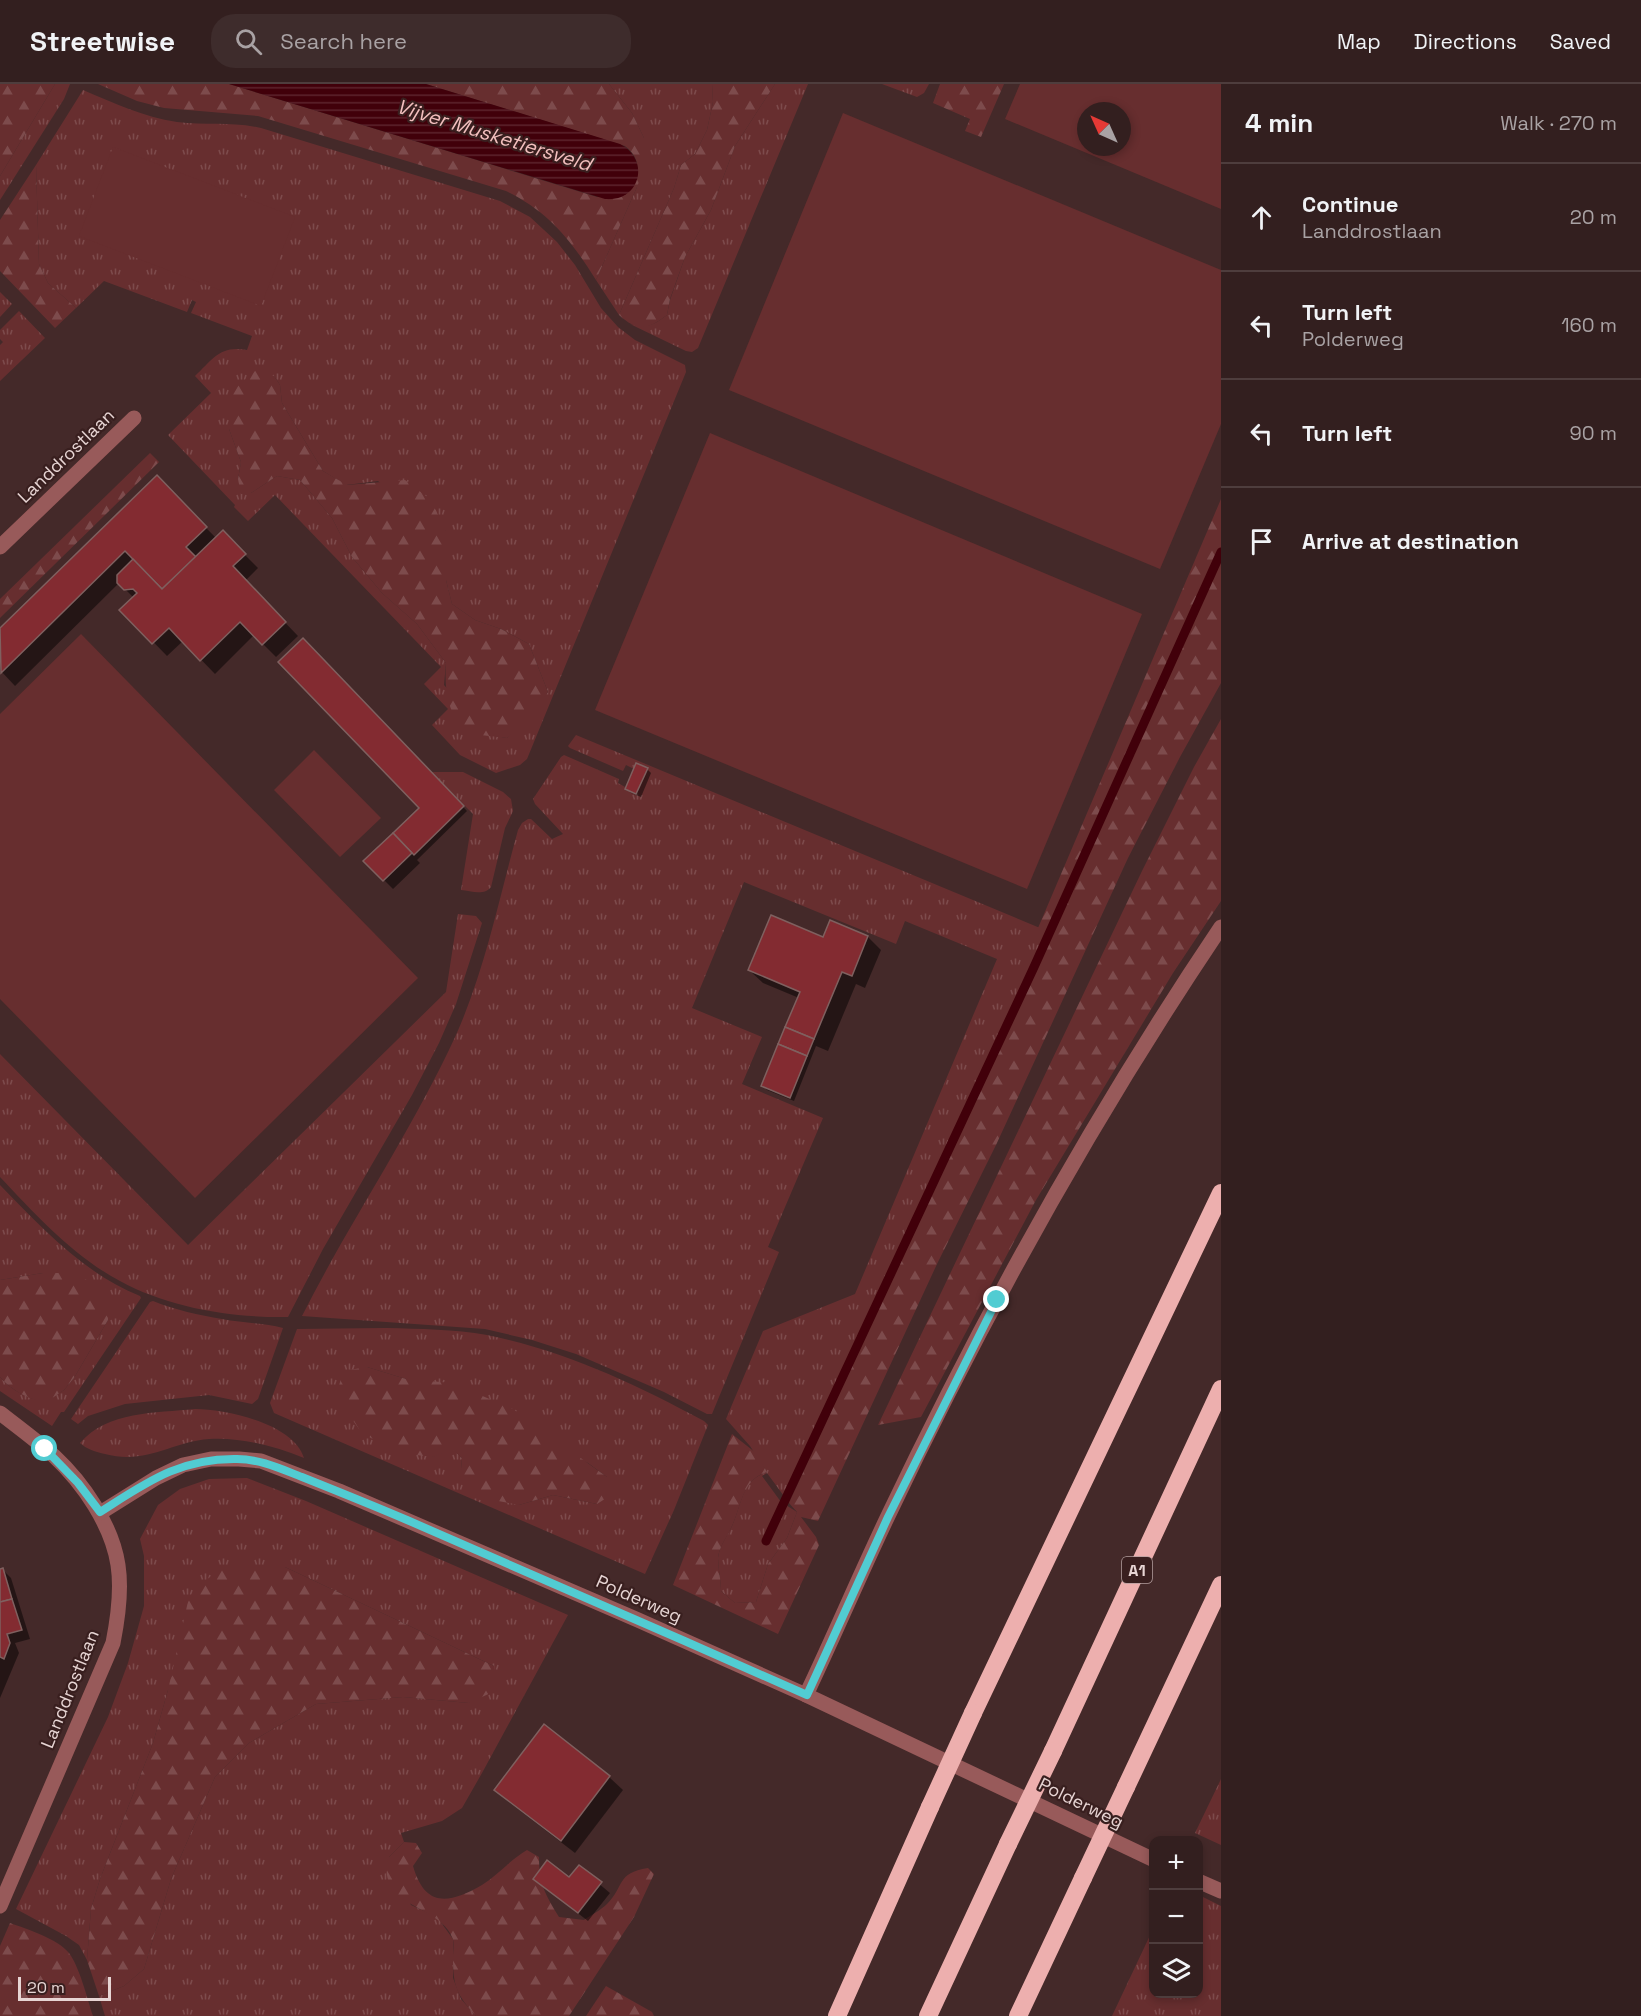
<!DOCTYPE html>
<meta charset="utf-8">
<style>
body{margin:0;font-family:"Space Grotesk",sans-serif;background:#3e2c2c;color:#f1f3f6}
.controls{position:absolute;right:18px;bottom:18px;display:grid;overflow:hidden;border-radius:12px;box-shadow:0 3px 9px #0003}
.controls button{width:54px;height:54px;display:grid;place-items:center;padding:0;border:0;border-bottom:2px solid #4e3d3d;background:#331f1f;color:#f1f3f6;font:30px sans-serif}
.compass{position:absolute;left:1077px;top:18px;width:54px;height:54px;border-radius:50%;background:#331f1f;box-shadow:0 3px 9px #0003;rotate:315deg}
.scale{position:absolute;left:18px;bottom:15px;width:93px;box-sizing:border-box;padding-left:6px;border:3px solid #e7d5d4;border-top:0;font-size:16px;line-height:21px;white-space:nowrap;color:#e7d5d4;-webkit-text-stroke:4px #391f1f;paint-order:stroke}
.stop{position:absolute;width:18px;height:18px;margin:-14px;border:4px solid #51ccd2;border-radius:50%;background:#fff}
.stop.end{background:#51ccd2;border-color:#fff;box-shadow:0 2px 6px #0008}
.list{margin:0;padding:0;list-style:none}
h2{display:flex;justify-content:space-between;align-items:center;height:78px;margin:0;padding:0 24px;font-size:26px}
h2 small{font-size:20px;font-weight:400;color:#a9a2a4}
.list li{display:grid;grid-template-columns:39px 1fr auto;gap:18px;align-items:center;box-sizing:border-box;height:108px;padding:0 24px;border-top:2px solid #4e3d3d}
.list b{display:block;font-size:22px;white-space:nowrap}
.list p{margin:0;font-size:20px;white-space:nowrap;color:#a9a2a4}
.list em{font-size:20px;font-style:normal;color:#a9a2a4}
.icon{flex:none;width:33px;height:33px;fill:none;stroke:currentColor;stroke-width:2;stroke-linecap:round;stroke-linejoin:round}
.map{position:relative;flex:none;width:1221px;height:1932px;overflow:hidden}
header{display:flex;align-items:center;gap:36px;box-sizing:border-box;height:84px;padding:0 30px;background:#331f1f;border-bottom:2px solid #4e3d3d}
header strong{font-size:28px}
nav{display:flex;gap:33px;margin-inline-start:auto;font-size:21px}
.search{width:420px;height:54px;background:#3e2c2c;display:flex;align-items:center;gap:15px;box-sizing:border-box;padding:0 21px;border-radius:24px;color:#a9a2a4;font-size:22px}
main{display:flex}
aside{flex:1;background:#331f1f}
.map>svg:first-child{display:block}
.grass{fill:url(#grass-tufts);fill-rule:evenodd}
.forest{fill:url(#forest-firs)}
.pitch{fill:#672e2f;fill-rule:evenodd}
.water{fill:url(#water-rules)}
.shadow{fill:#0007}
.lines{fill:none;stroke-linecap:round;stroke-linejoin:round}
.stream{stroke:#41000a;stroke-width:9}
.building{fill:#832b31;stroke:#7f605f;stroke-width:1.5}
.minor{stroke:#985a5a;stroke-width:15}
.highway{stroke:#edafae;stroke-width:18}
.highway-bridge{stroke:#edafae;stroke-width:18}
.route{stroke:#51ccd2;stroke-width:8}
.labels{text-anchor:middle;stroke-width:4.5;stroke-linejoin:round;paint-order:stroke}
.shield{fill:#391f1f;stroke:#b39e9e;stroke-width:1.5}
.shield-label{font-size:16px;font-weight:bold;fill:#e7d5d4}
.street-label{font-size:18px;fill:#e7d5d4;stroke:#391f1f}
.water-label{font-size:20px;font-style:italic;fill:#f3bfbe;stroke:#391f1f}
</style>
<header>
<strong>Streetwise</strong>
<div class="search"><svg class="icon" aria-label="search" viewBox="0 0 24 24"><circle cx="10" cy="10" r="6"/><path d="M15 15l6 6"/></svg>Search here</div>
<nav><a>Map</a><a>Directions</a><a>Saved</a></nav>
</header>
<main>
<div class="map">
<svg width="1221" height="1932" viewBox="0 0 1221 1932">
<defs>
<pattern id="grass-tufts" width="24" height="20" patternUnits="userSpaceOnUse" patternTransform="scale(1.5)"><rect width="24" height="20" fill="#672e2f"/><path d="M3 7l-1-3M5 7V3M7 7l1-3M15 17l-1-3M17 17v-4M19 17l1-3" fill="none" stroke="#7d4b4c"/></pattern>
<pattern id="forest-firs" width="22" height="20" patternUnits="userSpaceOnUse" patternTransform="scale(1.5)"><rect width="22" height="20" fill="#672e2f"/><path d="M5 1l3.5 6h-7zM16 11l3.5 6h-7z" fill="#7d4b4c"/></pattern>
<pattern id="water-rules" width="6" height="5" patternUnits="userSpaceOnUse" patternTransform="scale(1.5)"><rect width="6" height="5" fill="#41000a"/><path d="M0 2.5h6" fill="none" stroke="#5c242d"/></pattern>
</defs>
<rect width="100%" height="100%" fill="#442929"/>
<g class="grass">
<path d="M55 0H70L64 15 0 116V92Z"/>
<path d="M609 0H712L713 18 707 46 695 70 681 81 674 104 619 231 596 196 637 103 644 54 632 29Z"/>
<path d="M775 0H808L698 264 692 268 686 267 630 240C646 245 654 241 667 231L670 216 685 173 711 126 735 62Z"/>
<path d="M882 0H929L924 9 917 13Z"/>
<path d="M83 6C114 19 143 33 177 38 206 42 230 37 261 44L500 117 530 133 557 158 575 181 601 224 618 243 635 256 685 281 686 288 527 675 520 681 496 689 460 671 432 641 448 625 424 600 441 583 275 411 248 437 234 423 235 421 168 351 211 309 195 292C213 275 220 261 247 266L252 252 191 229 196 218 192 216 187 228 104 197 76 224 48 199 39 180 36 81ZM274 292 280 301 282 319 323 387 346 401 378 397 446 447V496L452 520 475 536 501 545 529 560 548 608 507 654 489 651 444 601 446 579 417 540 382 509 352 473 332 434 300 396 277 392 251 409 238 395 241 378 229 345Z"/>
<path d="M0 208 12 220 0 233Z"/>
<path d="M19 227 45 254 0 297V261L3 258 0 255V246Z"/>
<path d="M576 651 1052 849 982 996 789 1419 767 1389 762 1392 781 1418 797 1428 787 1454 768 1480 756 1518 735 1519 721 1507C721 1496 718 1485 718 1474 719 1463 726 1454 731 1444 742 1423 740 1397 767 1388L750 1362 726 1335 763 1247 855 1210 997 875 905 837 896 860 744 798 692 924 762 953 742 1000 823 1034 768 1163 779 1168 712 1330H707L664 1308 576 1270 532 1256 485 1245 302 1232C350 1137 411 1049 456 951 485 886 499 815 518 746L522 739 528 735H531L552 755 563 750 535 720 533 715 561 673 564 671 619 695 618 699 625 703V706L636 710 648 683 636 679 634 685 626 681 623 687 570 664 568 662Z"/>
<path d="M431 688H463L503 708 511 715 513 727 505 744 491 803C484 812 471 807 461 806L473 730Z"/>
<path d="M458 830 476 832 482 839 456 920 439 959 412 1011 323 1165 288 1233C233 1234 169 1224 120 1197 73 1172 36 1131 0 1093V970L188 1161 446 908Z"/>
<path d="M0 1101C42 1144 83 1189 140 1212L141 1214 64 1328H61L52 1342 0 1307V1293C12 1307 27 1314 45 1318L64 1306 74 1294 108 1236 43 1189 0 1196Z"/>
<path d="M153 1217C175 1226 199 1231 222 1235 242 1239 263 1239 283 1244L258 1315 252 1320 209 1311 125 1320 88 1332 78 1340 71 1335 150 1218Z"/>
<path d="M386 1244C419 1245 454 1245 487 1251 563 1266 636 1300 704 1337L708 1341 674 1426 645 1490 274 1329 270 1319 297 1245ZM367 1283 406 1295 588 1379 607 1393 597 1420 553 1411 519 1421 461 1385 462 1374 452 1364 433 1373Z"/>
<path d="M195 1325C226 1325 294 1340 304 1374 274 1362 241 1353 209 1355 171 1358 146 1381 105 1370 96 1368 86 1365 80 1359 107 1327 156 1329 195 1325Z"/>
<path d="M247 1394 306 1417 568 1531 482 1689 462 1724 442 1737 401 1749 404 1758 389 1773 411 1821 437 1833 453 1855V1894L461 1915 476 1932H105L99 1912 124 1902 144 1885 171 1795 215 1693 249 1659 316 1620 403 1613 469 1619 494 1582 285 1483 168 1606 153 1659 100 1795 91 1825 87 1876 79 1861 66 1852 16 1825 108 1633 128 1579 144 1522V1472L140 1455 158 1421 180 1405 209 1395Z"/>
<path d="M1221 1695V1761L1195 1749Z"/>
<path d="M1199 1811 1221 1822V1932H1112L1153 1845 1154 1910H1198Z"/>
</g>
<g class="forest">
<path d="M0 0H55L0 92Z"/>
<path d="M98 0H229L597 113 626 110C640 95 643 75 625 62L426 0H609L632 29 644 54 647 76 637 103 596 196C571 156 549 128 506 107L258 32 164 24 137 17Z"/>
<path d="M712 0H775L735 62 711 126 685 173 670 215 667 231C647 246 638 248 619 231L674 104 681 81 695 70 707 46 713 18Z"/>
<path d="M940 0H1004L981 53 965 47 970 35 933 19Z"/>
<path d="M36 81 39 180 48 199 76 224 55 244 0 187V136Z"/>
<path d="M257 285 274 292 280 301 282 319 323 387 347 401 405 396 430 415 446 447V496L452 520 475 536 501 545 529 560 548 608 528 636 507 654 463 649C448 625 444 607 446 579L417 540 382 509 352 473 332 434 300 396 277 392 251 409 241 410 238 395 241 378 229 345 230 309Z"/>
<path d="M150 369 159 378 0 534V515Z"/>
<path d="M1221 415V599L1180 673 1128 774 996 1061 937 1180 818 1437 801 1433 816 1453 819 1461 778 1550 673 1501 732 1350 756 1369 767 1388C741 1396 742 1423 731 1444 727 1453 719 1463 718 1474 718 1484 721 1496 721 1507L735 1519 756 1518 768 1480 787 1454 797 1428 789 1419 982 996 1052 850 1038 844Z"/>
<path d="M1221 635V817L1173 889 1036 1116 921 1333 878 1341 1142 787 1194 683Z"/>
<path d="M43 1189H71L89 1197 102 1212 108 1224V1236L74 1294 64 1306 45 1319C27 1314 12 1307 0 1293V1196Z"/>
<path d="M367 1283 406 1295 452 1299 513 1325 607 1393 614 1409 597 1420 553 1411 519 1421 488 1415 466 1398 461 1385 462 1374 452 1365 434 1373 398 1369 362 1349 336 1313 343 1287Z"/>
<path d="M225 1482 285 1483 494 1582 497 1606 469 1619 403 1613 316 1620 249 1659 215 1693 171 1795 144 1885 124 1902 99 1912 87 1876 91 1825 100 1795 153 1659 168 1606 189 1513 206 1496Z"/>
<path d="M404 1758 416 1759 422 1769 413 1782C425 1824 449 1820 482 1801 498 1791 510 1776 527 1766L539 1773C539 1800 545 1810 559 1833L584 1836C591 1831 601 1826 607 1820 625 1802 616 1789 648 1784L654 1790 634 1833 569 1932H476C457 1911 453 1903 453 1874 453 1868 454 1860 453 1855 442 1824 392 1824 387 1791 386 1786 388 1778 389 1773Z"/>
<path d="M10 1839C27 1845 58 1855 69 1869 80 1884 87 1914 93 1932H0V1862Z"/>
<path d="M606 1902 652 1928 654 1932H586Z"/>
</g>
<g class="pitch">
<path d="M1020 0H1221V125L1005 35ZM1086 27H1122V63H1086Z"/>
<path d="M843 29 1221 186V340L1160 485 729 306Z"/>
<path d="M113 63 295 133 261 222 79 152Z"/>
<path d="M710 349 1142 530 1027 805 595 626Z"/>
<path d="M81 550 418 894 195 1114 0 915V630Z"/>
<path d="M314 666 381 734 340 773 274 706Z"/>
</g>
<path class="water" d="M229 0H426L620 60C651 76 640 118 605 115Z"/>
<g class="shadow">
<path d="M157 394 217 455 223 449 258 484 245 497 298 552 276 573 254 551 215 590 183 557 167 572 122 526 134 514 119 499 15 602 0 586V547Z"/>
<path d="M303 557 467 727 417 776 420 779 393 805 365 777 421 724Z"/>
<path d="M647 685 651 689 641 713 631 709 627 705Z"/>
<path d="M868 853 881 866 865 904 856 900 828 967 816 962 794 1017 767 1006 763 1002 799 914 763 899 749 886 823 855Z"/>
<path d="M2 1485 11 1494 30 1555 15 1559 19 1569 0 1614V1486Z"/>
<path d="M544 1643 609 1693 623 1706 575 1769 510 1719 496 1705Z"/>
<path d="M579 1783 610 1809 588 1837 544 1803 570 1795Z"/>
</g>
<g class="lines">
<path class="stream" d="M766 1457 1034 883 1221 468"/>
</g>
<g class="building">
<path d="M157 391 207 443 186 463 196 473 162 505 125 467 1 589 0 544Z"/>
<path d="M223 446 246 470 233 482 286 538 262 561 240 538 200 577 169 544 152 560 119 526 137 509 133 505 124 506 117 499V491L133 475 162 505Z"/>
<path d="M303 554 464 722 414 771 393 749 419 724 278 578Z"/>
<path d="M636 679 648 684 636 710 625 705Z"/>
<path d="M393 749 412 769 383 797 363 777Z"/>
<path d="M771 831 823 853 830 836 868 852 852 892 842 888 814 955 785 943 800 908 748 886Z"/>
<path d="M785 943 814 955 807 972 778 960Z"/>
<path d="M778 960 807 972 790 1014 761 1002Z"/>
<path d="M3 1484 12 1515 0 1518V1485Z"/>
<path d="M12 1515 22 1546 7 1550 10 1559 4 1575 0 1573V1518Z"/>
<path d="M544 1640 610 1692 561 1757 494 1706Z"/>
<path d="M547 1776 569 1793 579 1781 602 1798 578 1829 533 1795Z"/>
</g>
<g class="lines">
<g class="minor">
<path d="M0 463 134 334"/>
<path d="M0 1329C18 1343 37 1357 54 1372 83 1399 112 1441 118 1481 122 1507 118 1534 113 1559L0 1822"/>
<path d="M100 1429 156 1394 183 1381 211 1375H239L261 1377 339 1407 638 1536 806 1611 1154 1776"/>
<path d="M806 1611C834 1552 859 1493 887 1434 984 1230 1095 1030 1221 843"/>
<path d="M1198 1797 1221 1807"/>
</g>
<g class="highway">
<path d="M973 1629 1221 1109"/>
<path d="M1053 1667 1221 1305"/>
<path d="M1126 1703 1221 1501"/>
<path d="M837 1932 930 1723"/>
<path d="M928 1932 1008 1760"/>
<path d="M1018 1932 1083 1794"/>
</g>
<g class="highway-bridge">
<path d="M930 1723 973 1629"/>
<path d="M1008 1760 1053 1667"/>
<path d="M1083 1794 1126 1703"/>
</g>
</g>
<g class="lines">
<path class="route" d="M45 1365 78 1399 100 1428C146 1399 179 1374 237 1375 260 1375 281 1385 302 1393 337 1407 372 1421 407 1436 541 1494 674 1552 807 1611L888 1433 997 1216"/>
</g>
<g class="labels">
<rect class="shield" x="1122" y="1473" width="30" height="26" rx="4.5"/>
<g class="shield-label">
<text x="1137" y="1492">A1</text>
</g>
<g class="street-label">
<text transform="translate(66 372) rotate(-44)" y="6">Landdrostlaan</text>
<text transform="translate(639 1515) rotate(24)" y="6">Polderweg</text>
<text transform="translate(70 1605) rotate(-68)" y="6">Landdrostlaan</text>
<text transform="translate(1081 1719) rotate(26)" y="6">Polderweg</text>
</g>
<g class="water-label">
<text transform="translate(494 51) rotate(17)" y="7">Vijver Musketiersveld</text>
</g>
</g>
</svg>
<div class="controls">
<button>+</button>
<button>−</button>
<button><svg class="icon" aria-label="layers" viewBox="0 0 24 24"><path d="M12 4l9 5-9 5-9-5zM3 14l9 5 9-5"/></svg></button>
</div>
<svg class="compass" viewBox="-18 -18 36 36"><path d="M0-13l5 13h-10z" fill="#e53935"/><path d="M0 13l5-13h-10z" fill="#a9a2a4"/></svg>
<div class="scale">20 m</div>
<div class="stop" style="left:45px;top:1365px"></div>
<div class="stop end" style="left:997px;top:1216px"></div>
</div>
<aside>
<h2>4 min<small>Walk · 270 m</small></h2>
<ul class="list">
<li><svg class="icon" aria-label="ahead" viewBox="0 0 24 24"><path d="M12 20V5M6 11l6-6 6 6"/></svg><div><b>Continue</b><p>Landdrostlaan</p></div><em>20 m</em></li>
<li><svg class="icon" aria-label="left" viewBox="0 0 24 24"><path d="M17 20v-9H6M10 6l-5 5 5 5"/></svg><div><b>Turn left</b><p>Polderweg</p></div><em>160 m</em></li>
<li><svg class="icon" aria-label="left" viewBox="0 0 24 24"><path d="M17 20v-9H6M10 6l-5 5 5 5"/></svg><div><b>Turn left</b></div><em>90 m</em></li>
<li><svg class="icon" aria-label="arrive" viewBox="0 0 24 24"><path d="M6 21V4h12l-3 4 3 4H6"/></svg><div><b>Arrive at destination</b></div></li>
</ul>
</aside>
</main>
